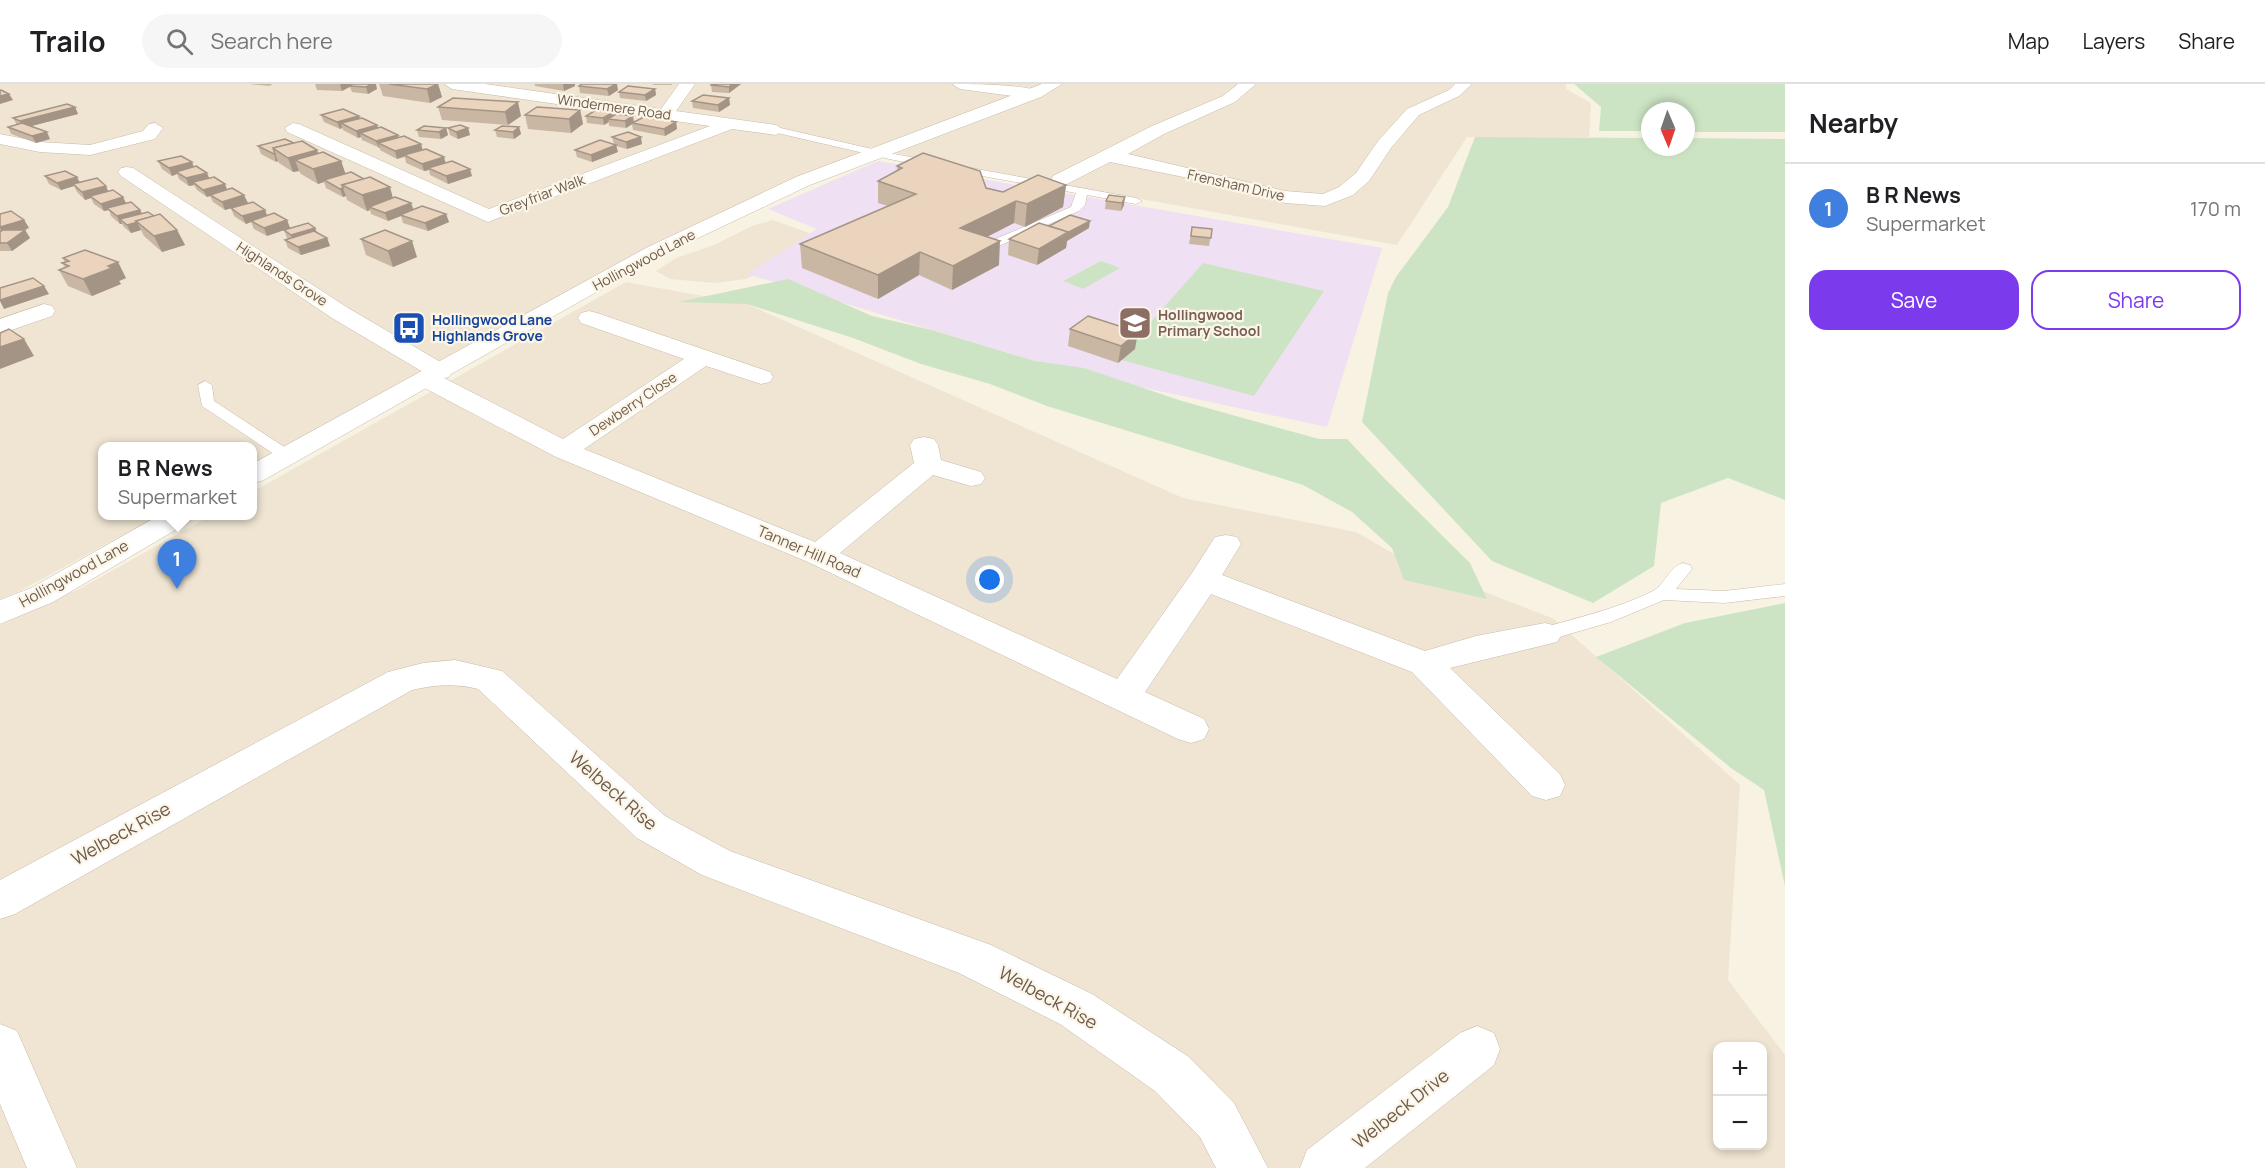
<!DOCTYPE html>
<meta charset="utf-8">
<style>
body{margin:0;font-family:Manrope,sans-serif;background:#f6f6f6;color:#202124}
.controls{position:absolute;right:18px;bottom:18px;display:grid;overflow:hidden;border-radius:12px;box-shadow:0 3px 9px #0003}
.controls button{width:54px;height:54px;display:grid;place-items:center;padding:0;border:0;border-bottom:2px solid #e0e0e0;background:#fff;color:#202124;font:30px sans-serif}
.compass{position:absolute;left:1641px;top:18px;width:54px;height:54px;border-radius:50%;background:#fff;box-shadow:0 3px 9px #0003;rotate:178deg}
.you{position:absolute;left:990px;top:496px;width:21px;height:21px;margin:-15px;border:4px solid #fff;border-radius:50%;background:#1a73e8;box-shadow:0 0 0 9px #1a73e833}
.badge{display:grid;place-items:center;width:39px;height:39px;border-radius:50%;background:#7c3aed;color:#fff;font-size:20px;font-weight:700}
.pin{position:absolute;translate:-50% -50px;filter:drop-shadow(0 2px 3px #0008)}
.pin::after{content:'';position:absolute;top:32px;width:21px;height:18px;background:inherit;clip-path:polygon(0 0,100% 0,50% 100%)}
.popup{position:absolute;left:98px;top:358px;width:159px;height:78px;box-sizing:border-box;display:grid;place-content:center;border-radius:12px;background:#fff;filter:drop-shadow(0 2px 4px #0005);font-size:20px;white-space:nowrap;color:#757577}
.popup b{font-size:22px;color:#202124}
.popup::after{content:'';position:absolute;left:50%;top:100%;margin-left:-12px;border:12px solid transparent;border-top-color:#fff}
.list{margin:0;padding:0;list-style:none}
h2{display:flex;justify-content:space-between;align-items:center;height:78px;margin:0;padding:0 24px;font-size:26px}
h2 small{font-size:20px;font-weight:400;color:#757577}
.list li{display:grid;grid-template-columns:39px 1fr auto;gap:18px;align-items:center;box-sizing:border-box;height:90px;padding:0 24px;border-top:2px solid #e0e0e0}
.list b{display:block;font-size:22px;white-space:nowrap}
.list p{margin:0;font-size:20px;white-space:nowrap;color:#757577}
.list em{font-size:20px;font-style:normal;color:#757577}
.actions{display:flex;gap:12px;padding:18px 24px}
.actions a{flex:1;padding:14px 0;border:2px solid #7c3aed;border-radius:18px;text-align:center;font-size:21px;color:#7c3aed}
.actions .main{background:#7c3aed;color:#fff}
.icon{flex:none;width:33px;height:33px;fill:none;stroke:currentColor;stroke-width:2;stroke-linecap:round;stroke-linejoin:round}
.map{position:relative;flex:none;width:1785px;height:1084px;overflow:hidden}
header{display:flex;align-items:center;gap:36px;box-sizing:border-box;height:84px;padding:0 30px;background:#fff;border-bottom:2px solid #e0e0e0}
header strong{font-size:28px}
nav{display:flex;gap:33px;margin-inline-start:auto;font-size:21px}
.search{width:420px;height:54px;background:#f6f6f6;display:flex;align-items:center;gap:15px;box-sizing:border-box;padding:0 21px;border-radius:33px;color:#757577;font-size:22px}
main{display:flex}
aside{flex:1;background:#fff}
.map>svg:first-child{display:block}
.residential{fill:#efe5d2;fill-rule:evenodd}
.education{fill:#efe0f4}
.green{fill:#cde4c4}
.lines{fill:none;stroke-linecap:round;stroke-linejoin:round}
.service-casing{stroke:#c7bbac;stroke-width:1}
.minor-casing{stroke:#c7bbac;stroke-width:1}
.tertiary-casing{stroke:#c7bbac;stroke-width:1}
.service{fill:#fff;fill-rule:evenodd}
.minor{fill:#fff;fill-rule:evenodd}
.tertiary{fill:#fff;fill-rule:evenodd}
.wall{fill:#c9b6a3}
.shaded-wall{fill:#a49485}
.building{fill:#ead4be;stroke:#a49485;stroke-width:1.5}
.labels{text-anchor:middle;stroke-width:4.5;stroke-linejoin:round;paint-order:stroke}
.far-street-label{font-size:14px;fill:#6d5b4d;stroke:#fcf6e8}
.far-education-label{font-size:14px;font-weight:bold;fill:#785e54;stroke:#fcf6e8;text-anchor:start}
.far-transit-label{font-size:14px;font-weight:bold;fill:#164399;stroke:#fcf6e8;text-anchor:start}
.street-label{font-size:15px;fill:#6d5b4d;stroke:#fcf6e8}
.near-street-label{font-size:18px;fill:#6d5b4d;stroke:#fcf6e8}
</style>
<header>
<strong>Trailo</strong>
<div class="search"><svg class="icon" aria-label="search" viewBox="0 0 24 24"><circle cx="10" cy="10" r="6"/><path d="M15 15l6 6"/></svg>Search here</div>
<nav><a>Map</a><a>Layers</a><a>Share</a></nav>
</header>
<main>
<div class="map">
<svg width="1785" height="1084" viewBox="0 0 1785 1084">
<rect width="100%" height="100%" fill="#f8f2e3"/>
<g class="residential">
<path d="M0 0H1566V5L1591 19 1589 53H1467L1397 161 919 75 872 63 724 127 252 380V362H102V432H158L18 508 0 515Z"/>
<path d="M773 136 817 152 787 174 746 195 715 199 670 195 656 187 676 174 714 161 752 142Z"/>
<path d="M626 198 747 220 1183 414 1356 448 1408 478 1554 535 1740 701 1728 896 1785 971V1084H0V541L83 503 210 432H252V408ZM1718 962H1762V1062H1718Z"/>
</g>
<path class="education" d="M878 77 1382 164 1327 343 1075 289 747 190 817 145 768 125Z"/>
<g class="green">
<path d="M1574 0H1785V48H1686V27H1650V47H1599L1601 23Z"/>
<path d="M1475 53 1650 54V63H1686V54L1785 55V416L1728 394 1661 419 1654 482 1593 519 1492 477 1362 338 1388 209 1396 193 1448 123Z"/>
<path d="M1101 177 1120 184 1083 205 1063 197Z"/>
<path d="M1203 179 1324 207 1254 312 1118 275Z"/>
<path d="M788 195 872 232 932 246 1035 277 1084 284 1182 317 1319 355H1347L1384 394 1470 479 1487 515 1404 496 1392 464 1352 428 1303 401 1047 322 990 300 921 280 853 254 747 220 678 218Z"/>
<path d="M1785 519V802L1764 706 1731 684 1596 573 1685 539Z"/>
</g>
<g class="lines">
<defs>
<g id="service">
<path d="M776 43 894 70 1136 114 1142 117 1136 120 1087 111 1085 121 1079 127 985 168 979 164 981 161 1071 123 1076 109 894 76 773 48V44Z"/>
<path d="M205 297 212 301 214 317 292 368 294 371 292 374H280L202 322 198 301Z"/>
<path d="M1683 479 1690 481 1692 485 1676 505 1724 507 1785 500V512L1724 519 1664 516 1611 538 1545 557 1538 555 1535 550 1538 545C1576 534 1617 525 1653 507 1665 500 1669 483 1683 479Z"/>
</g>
<g id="minor">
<path d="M444 0H485L661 25 679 0H695L676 27 776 41 784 46 776 51 732 45 488 138 287 48 285 44 293 39 299 40 489 125 710 42 452 5Z"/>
<path d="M952 0C970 0 1033 0 1043 10L1035 15 960 5Z"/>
<path d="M1238 0H1256L1235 18 1164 50 1128 70 1285 107 1323 110 1339 103 1356 89 1378 57 1407 25 1449 6 1455 0H1472L1459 12 1419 31 1391 64 1369 97 1353 111 1325 122 1285 119 1208 98 1110 78 1067 100H1053L1051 96 1053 92 1152 42 1223 12Z"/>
<path d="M155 39 163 44 155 55 90 71 40 68 0 60V50L40 58 90 61 143 47 149 40Z"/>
<path d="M127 83 133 84 348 224 449 283 452 288 449 293 444 294 563 355 684 275 581 239 578 234 581 229 589 227 597 229 770 288 773 293 770 298 761 300 706 282 584 365 815 458 914 379 910 361 914 355 924 353 934 355 938 361 941 376 981 388 985 394 981 400 971 402 933 391 840 469 1117 595 1192 489 1215 453 1226 451 1237 453 1241 460 1222 491 1425 567 1476 552 1545 539 1557 542 1562 550 1557 558 1450 584 1560 690 1565 701 1560 712 1546 716 1532 712 1412 588 1211 510 1145 608 1204 635 1209 645 1204 655 1191 659 1178 655 808 478 554 372 417 300 414 295 417 290 423 288 332 234 121 92 118 88 121 84Z"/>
<path d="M44 220 52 222 55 227 52 232 0 250V235Z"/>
<path d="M455 576 502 587 665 732 730 767 991 861 1092 910 1189 973 1234 1019 1268 1084H1216L1200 1053 1155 1007 1060 940 959 889 702 791 637 754 478 605C455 599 434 601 412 606L15 830 0 835V796L388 588 423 579Z"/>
<path d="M0 940 17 947 77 1084H27L0 1020Z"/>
<path d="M1477 942 1494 949 1500 965 1494 981 1365 1084H1300L1307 1066 1460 949Z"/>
</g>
<g id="tertiary">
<path d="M1042 0H1062L1041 13 810 101 660 172 262 397 252 399V380L646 164 796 93Z"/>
<path d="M158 432H194L189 438 53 518 0 540V516L31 504Z"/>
</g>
</defs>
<use href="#service" class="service-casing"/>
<use href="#minor" class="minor-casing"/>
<use href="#tertiary" class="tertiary-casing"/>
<use href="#service" class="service"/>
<use href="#minor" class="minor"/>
<use href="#tertiary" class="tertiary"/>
</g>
<g class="wall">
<path d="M250 0H273L269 2Z"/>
<path d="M315 0H351V1L377 5 368 10 352 8 350 3 342 7 317 6Z"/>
<path d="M379 0H438L442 13 430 19 383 12Z"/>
<path d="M535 0H575V2L564 7 535 2Z"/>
<rect x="653" y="0" width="19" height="1"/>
<path d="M741 0 729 9 712 8 711 1Z"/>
<path d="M579 2 618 6 609 12 580 9Z"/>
<path d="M655 5 656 11 646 17 620 14 619 8Z"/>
<path d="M453 14 521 32 508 41 442 36 438 23Z"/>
<path d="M729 14 730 21 719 28 693 24 692 17Z"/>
<path d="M75 23 78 30 31 42 50 55 36 59 11 50 8 43 17 41 13 34Z"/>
<path d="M580 26 583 40 571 49 528 45 525 31Z"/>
<path d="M612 29 613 32 634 38H676L677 45 665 52 633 46 632 40 626 44 609 42V38L604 41 587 39 586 32Z"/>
<path d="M321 31 360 34 377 41 378 44 398 51V54L472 92 448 100 430 91 429 86 424 87 406 79 405 73 397 75 380 66V64L362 56 361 53 358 54 343 46 342 44 340 45 324 38Z"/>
<path d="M519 43 521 50 514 55 497 53 495 46Z"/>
<path d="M446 44 448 51 441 55 419 53 417 46Z"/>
<path d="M448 44H468L470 51 458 55 450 51Z"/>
<path d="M612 53 642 60 627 65 616 62 618 68 592 78 577 73 575 66 614 60Z"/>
<path d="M294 59 317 66 318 69 341 77 345 90 393 114 411 119 413 126 446 130 449 138 428 147 403 139 401 132 388 137 371 130 370 126 367 127 347 116 346 112 343 113 326 104 324 98 318 100 301 90 299 87 293 88 279 79 278 77 276 78 261 70 258 62Z"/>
<path d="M158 77 194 83 209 94 248 119 265 126 267 132 287 136 290 144H315L316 148 327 154 330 162 301 171 288 164 285 156 288 155 287 154 284 146 267 152 254 145 251 138 246 140 234 132 231 124 225 126 213 118 210 112 207 113 197 106 194 101 189 102 179 95 177 90 172 92 162 85Z"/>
<path d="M897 82 1003 108 1066 101 1063 123 1025 143 1014 139 987 153 999 181 952 206 919 191 878 215 802 184 800 160 888 122 878 119V97L897 87Z"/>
<path d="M45 92 106 102 108 107 126 119 140 126 142 130 154 132 177 146 185 161 162 168 144 152 141 146 131 149 124 143 122 140H120L111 132 109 126 104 127 94 120 91 114 85 116 77 108 74 102 61 106 49 100Z"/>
<path d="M1109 111 1124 121 1121 127 1105 125 1106 117Z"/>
<path d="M0 130 24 136 29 144 22 146H25L30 154 12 167H0Z"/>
<path d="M1049 142 1089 144 1067 157 1066 164 1037 181 1008 171 1009 155Z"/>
<path d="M1192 143 1212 145 1209 162 1189 160Z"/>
<path d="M361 155 417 173 393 183 366 171Z"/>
<path d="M63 174 126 194 119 197 121 200 92 212 68 202 59 186 65 183 62 179 65 178Z"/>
<path d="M1070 245 1135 265 1118 279 1068 262Z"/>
</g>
<g class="shaded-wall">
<path d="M341 0H351V2L342 7 340 1Z"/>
<path d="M372 0H376L377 5 368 10 366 3Z"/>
<path d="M438 0 442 13 430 19 427 5Z"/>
<path d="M563 0H575V2L564 7Z"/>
<path d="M616 0H617L618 6 609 12 607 5Z"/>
<path d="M732 0H741L729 9V3Z"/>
<path d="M655 5 656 11 646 17 645 11Z"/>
<path d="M9 10 13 16 0 20V12Z"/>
<path d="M729 14 730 21 719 28 718 21Z"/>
<path d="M518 18 521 32 508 41 505 28Z"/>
<path d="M75 23 78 30 24 44 20 37Z"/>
<path d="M580 26 583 40 571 49 569 35Z"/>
<path d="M612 29 614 36 608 35 609 38 604 41 603 34Z"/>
<path d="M359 32 362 39H341L342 44 340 45 337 38Z"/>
<path d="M633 32 634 39 626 44 625 37Z"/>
<path d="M676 38 677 45 665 52 664 45Z"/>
<path d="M377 41 379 48 360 49 361 53 358 54 356 47Z"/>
<path d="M519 43 521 50 514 55 513 48Z"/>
<path d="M446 44 448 51 441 55 439 48Z"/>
<path d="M468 44 470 51 458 55 456 48Z"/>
<path d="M47 48 50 55 36 59 32 52Z"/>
<path d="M398 51 400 58 378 59 380 64H379L376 57Z"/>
<path d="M641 53 642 60 627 65 626 58Z"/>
<path d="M421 60 423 67 404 71 405 72 397 75 395 67Z"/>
<path d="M616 61 618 68 592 78 591 71Z"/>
<path d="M317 66 322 81 295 76 299 87 293 88 288 74Z"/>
<path d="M274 70H275L278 77 276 78Z"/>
<path d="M444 73 446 80 428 84 429 86 424 87 422 80Z"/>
<path d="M341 77 346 91 324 96V98L318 100 313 85Z"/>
<path d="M192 78 195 86 176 88 177 90 172 92 169 84Z"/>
<path d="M470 85 472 92 448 100 446 92Z"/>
<path d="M207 89 210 96 193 98 194 101 189 102 186 94Z"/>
<path d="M77 93 81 101 73 100 74 102 61 106 57 99Z"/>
<path d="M225 100 228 108 210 111V112L207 113 203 106Z"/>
<path d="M1066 101 1063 123 1025 143 1027 120Z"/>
<path d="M106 102 109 110 90 112 91 114 85 116 82 108Z"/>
<path d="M390 103 394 118 369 123 370 126 367 127 362 111Z"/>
<path d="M343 104 346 112 343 113 340 105Z"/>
<path d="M244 111 248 119 225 126 222 118Z"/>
<path d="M123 113 127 121 107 124 109 126 104 127 101 120Z"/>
<path d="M1125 113 1124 121 1121 127 1122 119Z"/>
<path d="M1016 117 1014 139 959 167 960 144Z"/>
<path d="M411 119 414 127 388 137 385 129Z"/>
<path d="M140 126 144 134 120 135 122 140H120L117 132Z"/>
<path d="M265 126 268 134 251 137V138L246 140 242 132Z"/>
<path d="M446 130 449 138 428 147 425 139Z"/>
<path d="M24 136 29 144 4 151 0 144V143Z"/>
<path d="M287 136 290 144 267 152 264 144Z"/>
<path d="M1090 137 1089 144 1067 157 1066 164 1037 181 1039 165Z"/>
<path d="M137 138 141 146 131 149 127 141Z"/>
<path d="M315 144 318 151 294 159 291 151Z"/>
<path d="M25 146 30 154 12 167 7 159Z"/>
<path d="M177 146 185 161 162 168 154 152Z"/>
<path d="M327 154 330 162 301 171 298 163Z"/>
<path d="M412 157 417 173 393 183 388 167Z"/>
<path d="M1000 157 999 181 952 206 953 182Z"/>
<path d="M920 168 919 191 878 215V191Z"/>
<path d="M118 178 126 194 119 197 121 200 92 212 83 195 108 182Z"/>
<path d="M44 202 49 210 4 225 0 217V216Z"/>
<path d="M1138 248 1135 265 1118 279 1121 262Z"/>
<path d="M24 255 34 272 0 285V263Z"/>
</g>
<g class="building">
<path d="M353 0H372L366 3 350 2Z"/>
<path d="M389 0H438L427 5Z"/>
<path d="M582 0H616L607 5 579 2Z"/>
<path d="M712 0H732L729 3 711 1Z"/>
<path d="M628 2 655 5 645 11 619 8Z"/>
<path d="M1 6 9 10 0 12V7Z"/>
<path d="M703 11 729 14 718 21 692 17Z"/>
<path d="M453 14 518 18 505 28 438 23Z"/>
<path d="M67 20 75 23 20 37 13 34Z"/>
<path d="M537 23 580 26 569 35 525 31Z"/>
<path d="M343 25 359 32 337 38 321 31Z"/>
<path d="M596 26 612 29 603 34 586 32Z"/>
<path d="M616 30 633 32 625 37 608 35Z"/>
<path d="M644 33 676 38 664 45 632 39Z"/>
<path d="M362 34 377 41 356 47 341 39Z"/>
<path d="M22 39 47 48 32 52 8 43Z"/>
<path d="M460 41 468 44 456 48 448 44Z"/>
<path d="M424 42 446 44 439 48 417 46Z"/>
<path d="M502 42 519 43 513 48 495 46Z"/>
<path d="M381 43 398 51 376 57 360 49Z"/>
<path d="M628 48 641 53 626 58 612 53Z"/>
<path d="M404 52 421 60 395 67 378 59Z"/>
<path d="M285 55 294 59 273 64 275 70H274L258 62Z"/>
<path d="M600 56 616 61 591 71 575 66Z"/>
<path d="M302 57 317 66 288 74 273 64Z"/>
<path d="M426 65 444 73 422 80 404 71Z"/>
<path d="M323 68 341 77 313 85 295 76Z"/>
<path d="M923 69 980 87 986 104 1003 108 1038 91 1066 101 1027 120 1016 117 960 144 1000 157 953 182 920 168 878 191 800 160 916 110 878 97 902 84 897 82Z"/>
<path d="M181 72 192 78 169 84 158 77Z"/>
<path d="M452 77 470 85 446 92 428 84Z"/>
<path d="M196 82 207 89 186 94 176 88Z"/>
<path d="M65 87 77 93 57 99 45 92Z"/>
<path d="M351 88 364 95 342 101 343 104 340 105 324 96Z"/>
<path d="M214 93 225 100 203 106 193 98Z"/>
<path d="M370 93 390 103 362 111 342 101Z"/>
<path d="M97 94 106 102 82 108 73 100Z"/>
<path d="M232 104 244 111 222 118 210 111Z"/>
<path d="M113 106 123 113 101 120 90 112Z"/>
<path d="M1109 111 1125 113 1122 119 1106 117Z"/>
<path d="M395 113 411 119 385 129 369 123Z"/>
<path d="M131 118 140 126 117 132 107 124Z"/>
<path d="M253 118 265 126 242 132 231 124Z"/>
<path d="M422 122 446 130 425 139 400 131Z"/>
<path d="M11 127 24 136 0 143V130Z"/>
<path d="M148 128 154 132 136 137 138 138 127 141 120 135Z"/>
<path d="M274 129 287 136 264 144 251 137Z"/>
<path d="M160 130 177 146 154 152 136 137Z"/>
<path d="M1070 131 1090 137 1067 149 1068 148 1049 142Z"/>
<path d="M308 139 315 144 291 151 284 146Z"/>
<path d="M1039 139 1068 148 1039 165 1009 155Z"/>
<path d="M1192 143 1212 145 1211 154 1191 152Z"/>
<path d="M3 146H25L7 159H0V148Z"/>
<path d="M385 146 412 157 388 167 361 155Z"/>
<path d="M314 147 327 154 298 163 285 156Z"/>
<path d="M85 166 118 178 108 182 112 184 83 195 59 186 69 182 62 179 69 177 63 174Z"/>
<path d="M33 194 44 202 0 216V204Z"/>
<path d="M1088 232 1138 248 1121 262 1070 245Z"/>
<path d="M9 245 24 255 0 263V249Z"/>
</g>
<defs>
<symbol id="school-square" viewBox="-11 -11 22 22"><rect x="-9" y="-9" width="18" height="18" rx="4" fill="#8d6e63" stroke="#fcf6e8"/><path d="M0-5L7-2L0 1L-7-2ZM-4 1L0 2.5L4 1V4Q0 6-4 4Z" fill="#fff"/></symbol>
<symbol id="bus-square" viewBox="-11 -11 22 22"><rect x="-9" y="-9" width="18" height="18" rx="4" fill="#1a4fb4" stroke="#fcf6e8"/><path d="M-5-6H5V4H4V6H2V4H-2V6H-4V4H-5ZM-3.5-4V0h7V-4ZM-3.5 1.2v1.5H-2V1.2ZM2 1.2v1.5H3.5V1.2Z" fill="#fff"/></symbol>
</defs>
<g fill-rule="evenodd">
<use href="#school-square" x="1116" y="220" width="38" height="38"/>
<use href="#bus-square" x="390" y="225" width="38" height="38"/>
</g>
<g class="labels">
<g class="far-street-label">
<text transform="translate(614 23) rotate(8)" y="5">Windermere Road</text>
<text transform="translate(1236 101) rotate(13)" y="5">Frensham Drive</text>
<text transform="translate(542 111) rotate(-21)" y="5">Greyfriar Walk</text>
<text transform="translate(644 176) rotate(-28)" y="5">Hollingwood Lane</text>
<text transform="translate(282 190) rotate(33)" y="5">Highlands Grove</text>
<text transform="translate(633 320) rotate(-34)" y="5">Dewberry Close</text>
</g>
<g class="far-education-label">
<text x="1158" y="236">Hollingwood<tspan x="1158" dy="16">Primary School</tspan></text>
</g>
<g class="far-transit-label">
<text x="432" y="241">Hollingwood Lane<tspan x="432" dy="16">Highlands Grove</tspan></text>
</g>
<g class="street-label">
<text transform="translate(809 468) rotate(23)" y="5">Tanner Hill Road</text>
<text transform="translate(74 490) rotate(-29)" y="5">Hollingwood Lane</text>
</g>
<g class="near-street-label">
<text transform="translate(613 707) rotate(41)" y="6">Welbeck Rise</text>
<text transform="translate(121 750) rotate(-29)" y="6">Welbeck Rise</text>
<text transform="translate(1048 914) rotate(29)" y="6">Welbeck Rise</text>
<text transform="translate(1401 1025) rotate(-38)" y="6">Welbeck Drive</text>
</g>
</g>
</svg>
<div class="controls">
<button>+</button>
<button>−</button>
</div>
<svg class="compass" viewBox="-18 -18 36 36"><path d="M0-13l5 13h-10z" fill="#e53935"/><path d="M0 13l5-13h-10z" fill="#757577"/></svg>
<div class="you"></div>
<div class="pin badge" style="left:177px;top:505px;background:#3f7fe0">1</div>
<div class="popup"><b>B R News</b>Supermarket</div>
</div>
<aside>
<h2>Nearby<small></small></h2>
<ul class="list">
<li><span class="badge" style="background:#3f7fe0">1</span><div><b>B R News</b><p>Supermarket</p></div><em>170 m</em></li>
</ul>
<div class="actions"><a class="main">Save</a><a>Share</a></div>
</aside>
</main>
